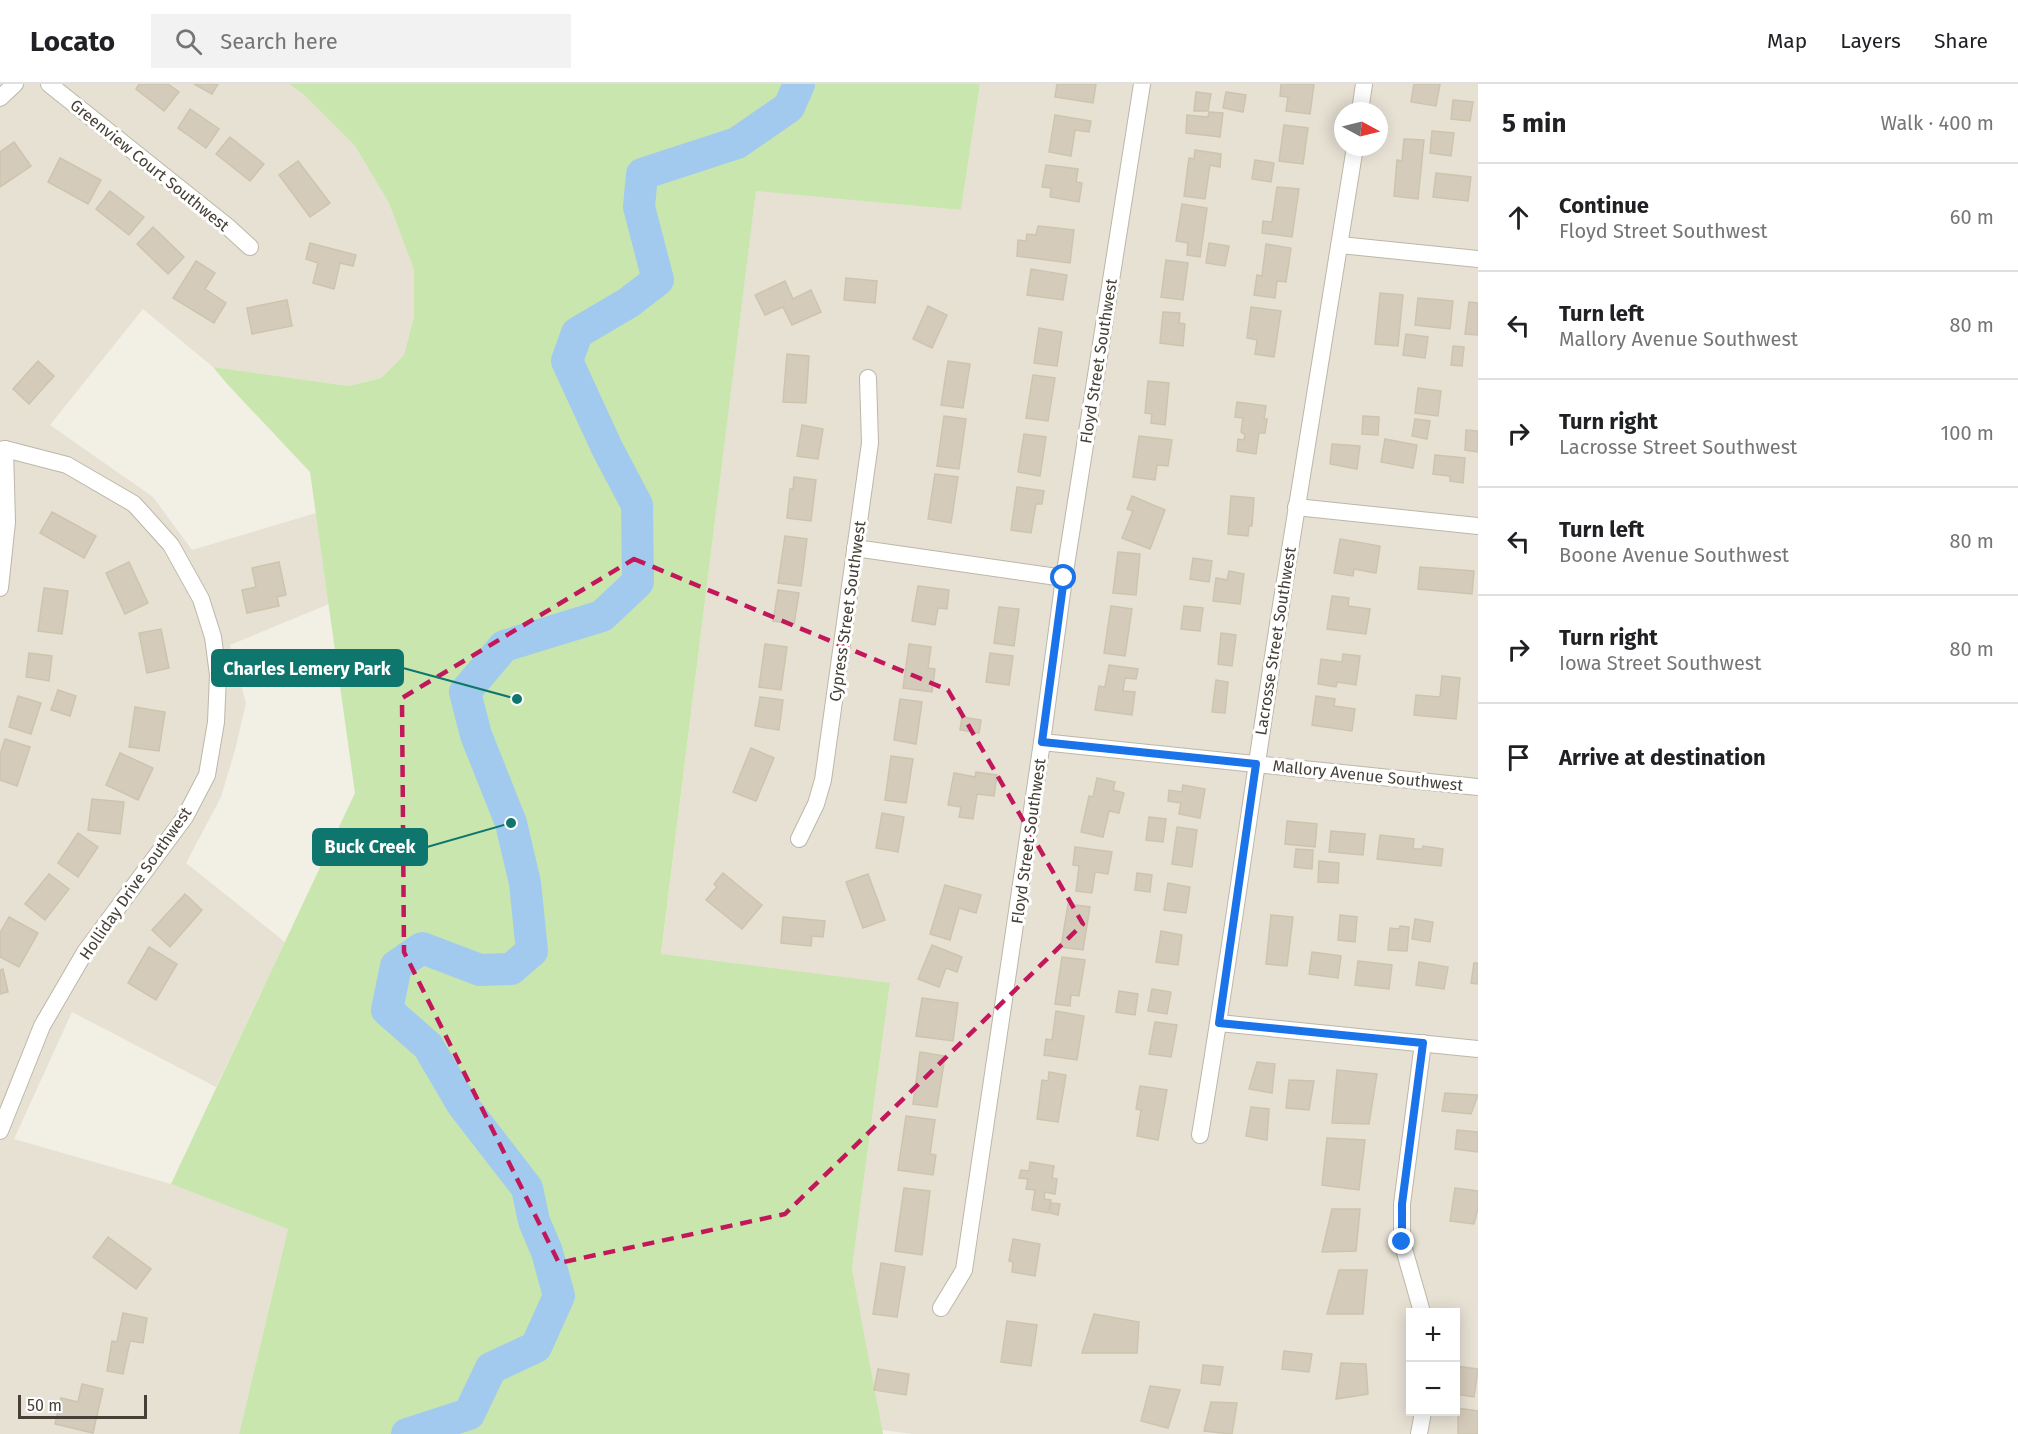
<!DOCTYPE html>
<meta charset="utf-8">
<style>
body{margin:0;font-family:"Fira Sans",sans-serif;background:#f2f2f2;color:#202124}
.controls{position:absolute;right:18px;bottom:18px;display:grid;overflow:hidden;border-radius:0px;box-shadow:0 3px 15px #0003}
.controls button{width:54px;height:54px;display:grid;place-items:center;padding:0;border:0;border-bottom:2px solid #e0e0e0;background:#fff;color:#202124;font:30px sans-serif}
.compass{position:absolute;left:1334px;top:18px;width:54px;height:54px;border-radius:50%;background:#fff;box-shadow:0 3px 15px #0003;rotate:97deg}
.scale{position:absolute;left:18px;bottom:15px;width:129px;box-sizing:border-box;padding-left:6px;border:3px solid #453f35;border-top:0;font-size:16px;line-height:21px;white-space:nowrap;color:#453f35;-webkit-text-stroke:4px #fff;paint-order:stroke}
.stop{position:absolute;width:18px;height:18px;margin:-14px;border:4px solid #1a73e8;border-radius:50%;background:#fff}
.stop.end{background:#1a73e8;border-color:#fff;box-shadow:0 2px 6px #0008}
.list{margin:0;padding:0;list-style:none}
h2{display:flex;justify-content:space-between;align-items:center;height:78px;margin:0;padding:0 24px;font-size:26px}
h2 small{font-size:20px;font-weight:400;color:#757577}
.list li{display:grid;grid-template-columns:39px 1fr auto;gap:18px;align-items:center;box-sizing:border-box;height:108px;padding:0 24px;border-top:2px solid #e0e0e0}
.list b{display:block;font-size:22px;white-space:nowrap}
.list p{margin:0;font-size:20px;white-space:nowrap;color:#757577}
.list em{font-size:20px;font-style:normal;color:#757577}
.icon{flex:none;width:33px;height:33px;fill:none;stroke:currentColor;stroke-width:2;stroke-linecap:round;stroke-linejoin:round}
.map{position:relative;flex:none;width:1478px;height:1350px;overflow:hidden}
header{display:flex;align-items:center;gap:36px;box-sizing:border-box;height:84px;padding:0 30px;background:#fff;border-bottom:2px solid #e0e0e0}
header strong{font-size:28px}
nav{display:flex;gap:33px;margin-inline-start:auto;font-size:21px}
.search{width:420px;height:54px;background:#f2f2f2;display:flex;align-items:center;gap:15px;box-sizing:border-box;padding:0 21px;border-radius:0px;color:#757577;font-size:22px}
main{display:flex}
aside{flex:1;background:#fff}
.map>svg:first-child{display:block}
.residential{fill:#e6e1d3;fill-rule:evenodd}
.green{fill:#c9e6ae}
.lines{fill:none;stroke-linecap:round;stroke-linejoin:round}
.river{stroke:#a2caef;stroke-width:32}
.building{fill:#d4cbbb;stroke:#cec4ae;stroke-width:1.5}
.minor-casing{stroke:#bdb7a8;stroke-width:18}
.minor{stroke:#fff;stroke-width:16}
.route{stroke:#1a73e8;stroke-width:8}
.marked{fill:none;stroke:#c2185b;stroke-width:4.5;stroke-dasharray:12 8;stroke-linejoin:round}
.labels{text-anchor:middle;stroke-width:6;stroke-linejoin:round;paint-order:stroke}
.street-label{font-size:16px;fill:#453f35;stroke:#fff}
.leader{fill:none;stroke:#0f766e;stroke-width:2}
.callout-dot{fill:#0f766e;stroke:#fff;stroke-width:2}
.callout{fill:#0f766e;stroke:#0f766e;stroke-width:2}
.callout-label{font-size:18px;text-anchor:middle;font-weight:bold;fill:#fff}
</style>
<header>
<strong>Locato</strong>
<div class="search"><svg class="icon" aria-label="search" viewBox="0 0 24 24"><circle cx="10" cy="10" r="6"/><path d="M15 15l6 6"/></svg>Search here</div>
<nav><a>Map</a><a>Layers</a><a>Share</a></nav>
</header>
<main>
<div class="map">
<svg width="1478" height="1350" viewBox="0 0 1478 1350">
<rect width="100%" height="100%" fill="#f2efe5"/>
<g class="residential">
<path d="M0 0H289L303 10 355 62 389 119 414 186V233L404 271 381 294 349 302 213 283 143 225 50 341 153 413 192 466 316 429 329 520 230 561 246 619 235 666 221 713 186 779 285 858 216 1003 72 928 14 1055 171 1100 288 1145 239 1350H0Z"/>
<path d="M980 0H1478V1350H913L882 1346 852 1185 890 900 661 871 756 106 961 126ZM1343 27H1379V63H1343ZM1410 1228H1456V1328H1410Z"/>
</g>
<path class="green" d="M289 0H980L961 126 756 107 661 870 890 899 852 1185 883 1350H239L288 1145 171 1100 355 709 310 388 229 302 213 283 349 302 381 294 404 271 414 233V186L389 119 355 62 303 10Z"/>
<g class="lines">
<path class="river" d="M407 1350 469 1330 491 1284 536 1263 559 1212 547 1168 534 1137 527 1104 462 1020 428 962 387 926 396 882 422 864 480 886 511 885 532 867 525 799 511 739 476 651 465 608 504 562 602 532 638 498 637 421 607 364 567 277 577 249 628 219 658 196 639 123 642 90 737 59 789 23 799 0"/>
</g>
<g class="building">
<path d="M139 0H168L179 8 164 27 136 5Z"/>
<path d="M194 0H218L212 10Z"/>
<path d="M1057 0H1096L1093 19 1055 13Z"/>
<path d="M1281 0H1314L1310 30 1286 27 1288 13 1280 12Z"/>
<path d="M1414 0H1440L1436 22 1411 18Z"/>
<path d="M1196 8 1211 10 1208 27H1194Z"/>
<path d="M1226 8 1246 11 1243 28 1223 24Z"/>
<path d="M1453 16 1473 18 1470 37 1451 35Z"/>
<path d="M190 25 219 45 206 64 178 44Z"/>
<path d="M1209 28 1223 29 1220 53 1186 49 1187 31 1208 33Z"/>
<path d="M1055 31 1091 37 1089 48 1075 46 1071 72 1049 68Z"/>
<path d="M1284 41 1308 44 1303 80 1279 77Z"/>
<path d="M1432 47 1454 49 1451 72 1430 69Z"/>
<path d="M230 53 264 80 250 97 216 70Z"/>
<path d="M1404 55 1424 56 1418 115 1394 112 1397 76 1402 77Z"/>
<path d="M14 58 31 82 0 103V68Z"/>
<path d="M1195 66 1221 70 1220 83 1210 81 1205 115 1184 112 1189 74 1194 75Z"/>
<path d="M60 74 101 96 88 120 48 98Z"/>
<path d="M1255 76 1274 79 1271 98 1252 95Z"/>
<path d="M298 77 330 119 310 133 279 91Z"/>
<path d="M1046 81 1078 85 1076 98 1082 99 1079 118 1050 113 1051 104 1042 103Z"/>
<path d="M1436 89 1471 93 1468 117 1433 113Z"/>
<path d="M1277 103 1299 105 1292 153 1262 149 1263 137 1272 138Z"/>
<path d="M110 107 144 133 129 151 96 125Z"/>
<path d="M1182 120 1207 124 1200 173 1187 171 1188 159 1176 157Z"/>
<path d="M1038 142 1074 146 1070 179 1017 172 1018 156 1026 157 1027 150 1036 151Z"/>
<path d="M153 143 184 173 168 190 137 160Z"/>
<path d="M310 159 356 171 353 182 340 179 334 205 313 199 318 179 306 175Z"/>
<path d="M1209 159 1229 162 1225 182 1206 179Z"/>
<path d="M1266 160 1291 164 1286 198 1277 197 1275 214 1254 211 1257 191 1262 192Z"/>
<path d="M1166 176 1188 179 1183 216 1161 213Z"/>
<path d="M196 177 215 189 205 205 226 219 214 239 173 214Z"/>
<path d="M1031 185 1067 191 1063 216 1027 211Z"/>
<path d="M846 194 877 197 875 219 844 216Z"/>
<path d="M785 197 793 215 811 206 821 228 792 241 783 223 765 231 755 211Z"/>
<path d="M1380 209 1403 211 1398 262 1375 260Z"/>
<path d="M1418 214 1453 217 1450 245 1415 241Z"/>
<path d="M287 216 292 242 252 250 247 224Z"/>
<path d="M1469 218 1478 219V251L1465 250Z"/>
<path d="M928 222 947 231 932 264 913 255Z"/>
<path d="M1251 223 1281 227 1274 273 1255 270 1257 256 1247 254Z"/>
<path d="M1163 228 1180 229 1179 239 1185 240 1183 262 1160 259Z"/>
<path d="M1039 244 1062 248 1057 282 1034 279Z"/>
<path d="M1406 250 1428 253 1425 274 1403 271Z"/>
<path d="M1453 262 1464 263 1462 282 1451 281Z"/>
<path d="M787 270 809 272 806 319 783 318Z"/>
<path d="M38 277 54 292 29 320 13 305Z"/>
<path d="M948 277 970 280 963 324 941 321Z"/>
<path d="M1033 291 1055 294 1048 337 1026 334Z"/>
<path d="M1148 297 1169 299 1165 341 1151 339 1152 330 1145 329Z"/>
<path d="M1418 304 1441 307 1438 332 1415 329Z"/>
<path d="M1237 318 1266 322 1264 335H1267L1265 349H1259L1256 370 1237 367 1238 355 1244 356 1245 351 1241 348 1243 334 1235 333Z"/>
<path d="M944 332 966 335 959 385 937 382Z"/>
<path d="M1363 332 1379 333 1378 351 1362 350Z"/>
<path d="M1415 335 1430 337 1427 355 1412 352Z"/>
<path d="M802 341 823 345 818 375 797 372Z"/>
<path d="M1466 346 1478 347V368L1465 366Z"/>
<path d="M1024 350 1046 353 1040 392 1018 388Z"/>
<path d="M1139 352 1172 356 1168 382 1157 381 1155 396 1133 393Z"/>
<path d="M1385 355 1417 361 1413 384 1381 378Z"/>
<path d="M1332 360 1360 362 1357 385 1330 380Z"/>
<path d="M1435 371 1465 374 1463 399 1450 397V392L1433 390Z"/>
<path d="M935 390 958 393 951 439 928 435Z"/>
<path d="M794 393 816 396 811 437 787 434 790 405H793Z"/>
<path d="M1017 403 1044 407 1042 420H1036L1031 449 1011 446Z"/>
<path d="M1132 412 1165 426 1150 465 1122 454 1133 427 1127 425Z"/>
<path d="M1231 412 1254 414 1252 442H1249L1248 452 1228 450Z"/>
<path d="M52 428 96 452 84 474 40 449Z"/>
<path d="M785 452 807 455 801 502 778 499Z"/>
<path d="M1340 455 1380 462 1376 489 1354 485 1353 492 1334 489Z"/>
<path d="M1118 468 1140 470 1136 511 1113 509Z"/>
<path d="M1193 474 1212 477 1209 498 1190 495Z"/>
<path d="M129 478 148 519 125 530 106 489Z"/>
<path d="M279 478 286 511 277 513 279 522 247 529 242 506 256 503 252 484Z"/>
<path d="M1420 483 1474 487 1472 510 1418 505Z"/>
<path d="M1229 487 1244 490 1240 520 1213 517 1216 494 1227 496Z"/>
<path d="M918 502 949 506 947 525 938 524 935 541 912 537Z"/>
<path d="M44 504 68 507 62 550 38 547Z"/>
<path d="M778 506 799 509 794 540 773 537Z"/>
<path d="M1332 512 1349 514 1348 522 1370 525 1366 550 1327 545Z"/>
<path d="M1111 522 1132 525 1125 572 1104 569Z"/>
<path d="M1184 522 1203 524 1200 547 1181 545Z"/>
<path d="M999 523 1019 525 1014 562 994 559Z"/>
<path d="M161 545 169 584 147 589 139 549Z"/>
<path d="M1221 549 1236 551 1232 582 1218 580Z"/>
<path d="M765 560 787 563 781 606 759 603Z"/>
<path d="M909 560 931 563 928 584 935 585 932 608 903 604Z"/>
<path d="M29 569 52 572 49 597 26 593Z"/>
<path d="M990 569 1013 572 1009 601 986 598Z"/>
<path d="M1343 570 1360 572 1356 601 1337 598 1336 603 1318 600 1321 575 1342 578Z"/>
<path d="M1109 581 1138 585 1136 595 1125 594 1123 607 1135 608 1132 631 1095 626 1099 602 1105 603Z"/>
<path d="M1442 592 1460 594 1456 635 1414 631 1416 611 1440 613Z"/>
<path d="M1216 596 1228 598 1225 629 1212 628Z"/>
<path d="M58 606 76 612 70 632 51 626Z"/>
<path d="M18 612 41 619 31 650 9 643Z"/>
<path d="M1316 612 1335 615 1334 622 1355 625 1352 647 1312 641Z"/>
<path d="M760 613 783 616 779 646 755 642Z"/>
<path d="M900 615 922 618 916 660 894 656Z"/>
<path d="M135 623 165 628 159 667 129 663Z"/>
<path d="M962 633 981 636 979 649 960 646Z"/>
<path d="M5 655 30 663 17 702 0 696V671Z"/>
<path d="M751 664 774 674 756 717 733 708Z"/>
<path d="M120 669 153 684 138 716 106 701Z"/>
<path d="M891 672 913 675 906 719 885 716Z"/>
<path d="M976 688 997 691 994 712 977 710 973 735 959 733 961 723 948 721 954 689 975 693Z"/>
<path d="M1097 694 1115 698 1113 706 1124 709 1119 729 1109 727 1103 753 1081 748 1089 712 1093 713Z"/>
<path d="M1183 701 1205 705 1200 734 1179 730 1181 719 1168 717 1169 706 1182 708Z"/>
<path d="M92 715 124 718 120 750 88 746Z"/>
<path d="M882 729 904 733 898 768 876 764Z"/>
<path d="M1149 733 1166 735 1163 758 1146 756Z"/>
<path d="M1287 737 1317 740 1315 763 1285 760Z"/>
<path d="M1177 743 1197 746 1192 783 1172 780Z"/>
<path d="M1331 747 1365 750 1363 771 1329 768Z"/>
<path d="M78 749 98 763 78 793 58 779Z"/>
<path d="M1380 751 1414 755 1413 765H1422L1423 762 1443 765 1441 782 1377 775Z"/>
<path d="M1075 763 1112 768 1108 790 1095 788 1092 809 1076 807 1079 782 1073 781Z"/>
<path d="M1296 765 1313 766 1312 785 1294 783Z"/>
<path d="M1319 777 1339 779 1338 799 1318 798Z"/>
<path d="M723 789 762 821 742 845 706 816 717 803 714 800Z"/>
<path d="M1137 789 1152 791 1150 808 1135 806Z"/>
<path d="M49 790 69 805 45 836 25 820Z"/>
<path d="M868 790 885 836 863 844 846 798Z"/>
<path d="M1168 799 1190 803 1186 829 1164 826Z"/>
<path d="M945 801 981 811 976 829 959 824 950 856 930 850Z"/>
<path d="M185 810 202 826 170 863 152 846Z"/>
<path d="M1068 820 1090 823 1083 866 1061 863Z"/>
<path d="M1271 831 1293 833 1287 882 1266 880Z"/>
<path d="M1340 831 1357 833 1355 858 1338 856Z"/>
<path d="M9 833 38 849 19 883 0 873V849Z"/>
<path d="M783 833 825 837 823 853 812 852 811 862 781 859Z"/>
<path d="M1415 835 1433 838 1430 858 1412 855Z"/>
<path d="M1400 842 1409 843 1407 867 1388 866 1390 844 1399 845Z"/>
<path d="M1161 847 1182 851 1178 881 1156 878Z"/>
<path d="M932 861 962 873 957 888 946 884 939 903 918 895Z"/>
<path d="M149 863 177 880 156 916 128 899Z"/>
<path d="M1312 868 1341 872 1338 894 1309 890Z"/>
<path d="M1062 873 1085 876 1079 912 1071 911 1070 922 1055 920Z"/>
<path d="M1358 877 1392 881 1389 905 1355 901Z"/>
<path d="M1419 878 1448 883 1444 905 1416 901Z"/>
<path d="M1474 879H1478V900L1471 899Z"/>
<path d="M3 885 8 908 0 910V886Z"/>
<path d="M1152 905 1171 908 1167 930 1148 927Z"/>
<path d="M1119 907 1138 910 1135 931 1116 928Z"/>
<path d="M922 914 958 919 953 957 916 952Z"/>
<path d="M1056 927 1084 932 1077 976 1044 971 1046 955 1052 956Z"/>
<path d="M1155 938 1177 941 1171 973 1149 970Z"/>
<path d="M920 968 945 972 937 1023 913 1020Z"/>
<path d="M1257 978 1275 980 1272 1009 1249 1005Z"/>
<path d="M1337 986 1377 990 1369 1040 1332 1039Z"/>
<path d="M1049 988 1066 991 1058 1038 1037 1035 1042 996 1048 997Z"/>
<path d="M1289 996 1314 997 1309 1026 1286 1024Z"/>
<path d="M1140 1002 1167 1006 1158 1056 1137 1052 1141 1026 1136 1025Z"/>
<path d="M1445 1009 1478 1011 1471 1030 1442 1027Z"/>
<path d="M1251 1023 1269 1025 1267 1056 1246 1052Z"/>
<path d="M906 1032 935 1036 930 1070 936 1071 933 1091 898 1086Z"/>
<path d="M1457 1046 1478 1048V1068L1455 1065Z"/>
<path d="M1327 1054 1365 1056 1359 1106 1322 1101Z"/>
<path d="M1030 1078 1054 1082 1052 1094 1057 1095 1055 1110 1045 1108 1044 1115 1051 1116 1048 1129 1032 1126 1035 1106 1026 1105 1028 1095 1019 1094 1021 1086 1029 1087Z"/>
<path d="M904 1104 930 1107 922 1171 895 1167Z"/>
<path d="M1455 1104 1478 1107V1124L1474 1140 1450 1137Z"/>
<path d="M1051 1119 1060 1120 1058 1131 1050 1129Z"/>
<path d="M1332 1125H1360L1356 1167 1322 1168Z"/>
<path d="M108 1153 151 1185 136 1205 93 1173Z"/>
<path d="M1013 1155 1040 1160 1035 1192 1012 1188 1013 1178 1009 1177Z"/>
<path d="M881 1179 905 1183 897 1233 873 1230Z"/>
<path d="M1339 1186H1367L1363 1230H1327Z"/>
<path d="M123 1229 147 1234 143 1259 130 1257 123 1290 107 1287 112 1257 117 1258Z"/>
<path d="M1094 1230 1139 1238 1137 1269H1082Z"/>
<path d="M1007 1237 1037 1241 1031 1282 1001 1278Z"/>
<path d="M1284 1267 1312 1270 1309 1288 1282 1285Z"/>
<path d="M1341 1279 1366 1280 1368 1310 1336 1315Z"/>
<path d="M1203 1281 1223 1283 1220 1301 1201 1299Z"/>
<path d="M1456 1282 1478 1285 1474 1313 1456 1310Z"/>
<path d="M878 1285 909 1290 906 1311 874 1306Z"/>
<path d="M82 1300 103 1305 93 1349 55 1340 61 1314 78 1318Z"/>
<path d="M1150 1302 1180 1306 1168 1344 1141 1337Z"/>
<path d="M1211 1318 1237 1319 1232 1350 1204 1347Z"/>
<path d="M1458 1324 1478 1327V1350H1458Z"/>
</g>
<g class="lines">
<defs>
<g id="minor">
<path d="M49 0 227 142 250 163"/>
<path d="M0 14 15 0"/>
<path d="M1360 27 1364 0"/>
<path d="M1340 161 1478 175"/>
<path d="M0 366 5 365 67 381 134 420 171 461 201 515 213 553 218 591 216 638 207 691 185 733 85 868 42 942 0 1047"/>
<path d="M1296 423 1478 442"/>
<path d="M855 464 1064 494"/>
<path d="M0 504 7 438 5 365"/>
<path d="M1042 658 1478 703"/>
<path d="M799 755 816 720 823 696 870 359 868 294"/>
<path d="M1219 939 1478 965"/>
<path d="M1200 1051C1229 879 1252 706 1279 534 1303 377 1331 220 1355 63"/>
<path d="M941 1224 964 1186 1042 658 1064 494 1142 0"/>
<path d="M1422 1228 1402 1158V1120L1423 959"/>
<path d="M1419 1350 1423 1328"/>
</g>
</defs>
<use href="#minor" class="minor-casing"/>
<use href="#minor" class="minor"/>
</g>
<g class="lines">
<path class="route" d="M1064 494 1042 658 1256 680 1219 939 1423 959 1402 1120V1158"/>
</g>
<path class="marked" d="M634 475 948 606 1083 840 785 1130 559 1179 404 868 402 614Z"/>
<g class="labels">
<g class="street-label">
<text transform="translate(150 81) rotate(39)" y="6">Greenview Court Southwest</text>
<text transform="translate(1098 277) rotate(-81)" y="6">Floyd Street Southwest</text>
<text transform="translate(847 527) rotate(-82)" y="6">Cypress Street Southwest</text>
<text transform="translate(1275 557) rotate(-81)" y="6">Lacrosse Street Southwest</text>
<text transform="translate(1368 691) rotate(6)" y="6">Mallory Avenue Southwest</text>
<text transform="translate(1028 757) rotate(-82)" y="6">Floyd Street Southwest</text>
<text transform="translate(135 799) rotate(-55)" y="6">Holliday Drive Southwest</text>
</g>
</g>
<path class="leader" d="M517 615L403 584M511 739L427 763"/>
<g class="callout-dot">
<circle cx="517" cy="615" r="6"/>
<circle cx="511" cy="739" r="6"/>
</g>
<g class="callout">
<rect x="212" y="566" width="191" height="36" rx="6"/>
<rect x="313" y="745" width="114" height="36" rx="6"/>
</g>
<g class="callout-label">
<text x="307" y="591">Charles Lemery Park</text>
<text x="370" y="769">Buck Creek</text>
</g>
</svg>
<div class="controls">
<button>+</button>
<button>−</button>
</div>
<svg class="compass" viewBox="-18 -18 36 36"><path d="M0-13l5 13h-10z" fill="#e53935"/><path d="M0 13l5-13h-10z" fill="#757577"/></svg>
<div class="scale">50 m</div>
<div class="stop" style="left:1064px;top:494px"></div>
<div class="stop end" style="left:1402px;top:1158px"></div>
</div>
<aside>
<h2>5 min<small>Walk · 400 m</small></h2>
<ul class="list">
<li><svg class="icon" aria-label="ahead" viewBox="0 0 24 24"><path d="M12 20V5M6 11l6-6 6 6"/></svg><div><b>Continue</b><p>Floyd Street Southwest</p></div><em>60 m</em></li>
<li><svg class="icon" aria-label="left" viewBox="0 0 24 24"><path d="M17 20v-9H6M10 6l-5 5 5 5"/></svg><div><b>Turn left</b><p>Mallory Avenue Southwest</p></div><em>80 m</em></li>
<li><svg class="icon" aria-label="right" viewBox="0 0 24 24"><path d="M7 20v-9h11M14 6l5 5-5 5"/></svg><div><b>Turn right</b><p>Lacrosse Street Southwest</p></div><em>100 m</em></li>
<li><svg class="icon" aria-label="left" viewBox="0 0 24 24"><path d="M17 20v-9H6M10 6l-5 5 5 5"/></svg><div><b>Turn left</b><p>Boone Avenue Southwest</p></div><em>80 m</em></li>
<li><svg class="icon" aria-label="right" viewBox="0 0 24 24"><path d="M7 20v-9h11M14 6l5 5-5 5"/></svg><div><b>Turn right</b><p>Iowa Street Southwest</p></div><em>80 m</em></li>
<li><svg class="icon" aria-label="arrive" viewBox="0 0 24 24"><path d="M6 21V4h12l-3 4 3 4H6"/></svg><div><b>Arrive at destination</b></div></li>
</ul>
</aside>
</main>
